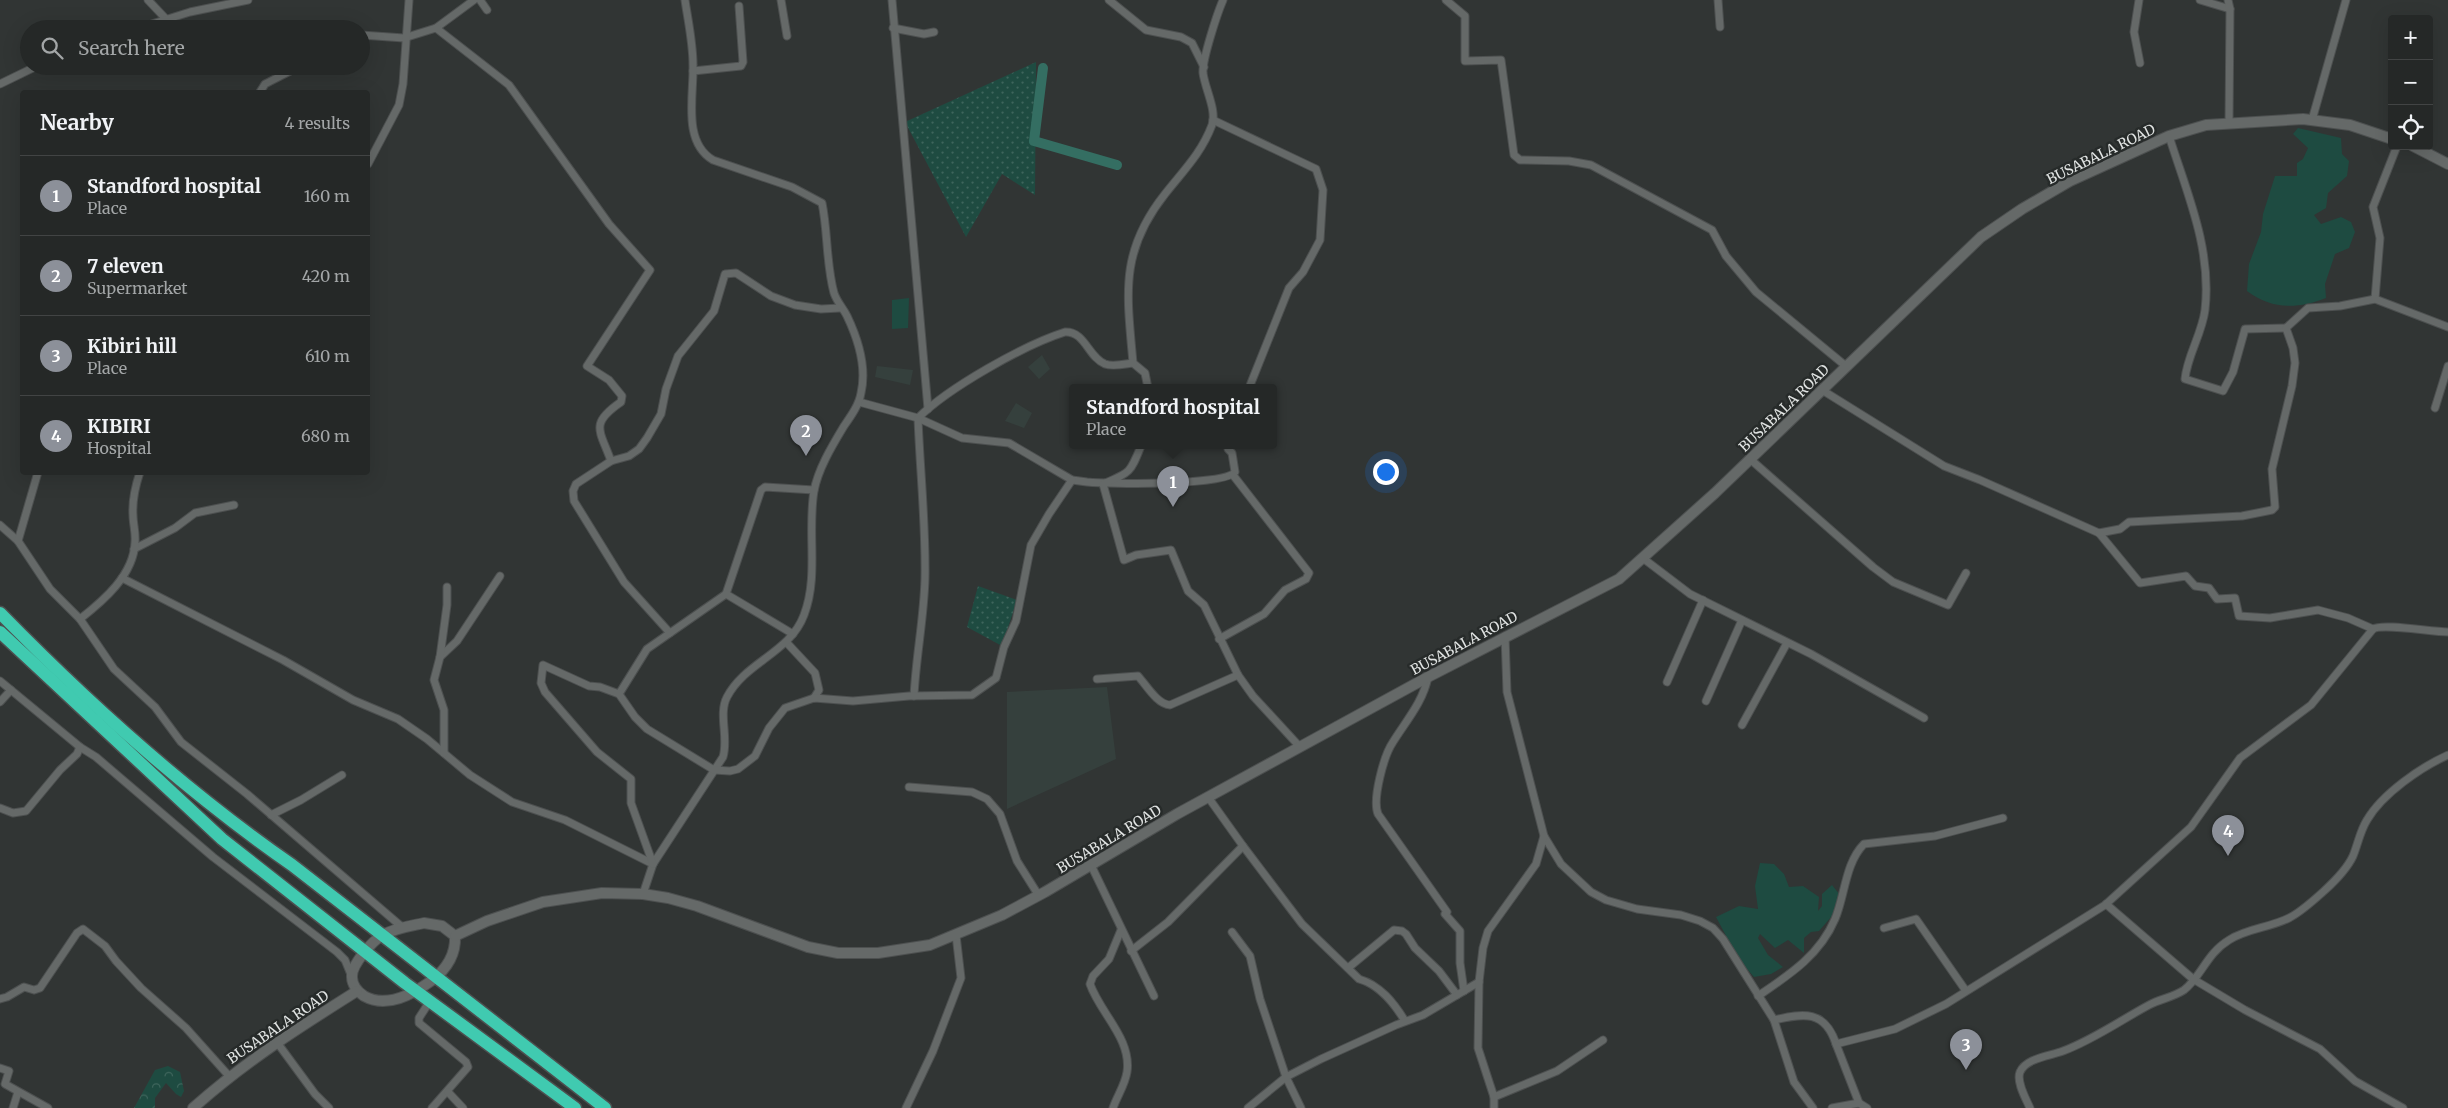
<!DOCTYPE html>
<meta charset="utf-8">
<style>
body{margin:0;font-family:Merriweather,serif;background:#2d302f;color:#f1f3f6}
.controls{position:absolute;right:15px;top:15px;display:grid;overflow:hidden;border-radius:5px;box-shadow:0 5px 20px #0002}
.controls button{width:45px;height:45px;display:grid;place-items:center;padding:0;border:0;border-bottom:1px solid #424444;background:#252827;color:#f1f3f6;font:25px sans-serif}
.you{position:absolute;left:1385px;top:471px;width:18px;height:18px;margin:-12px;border:4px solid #fff;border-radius:50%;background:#1a73e8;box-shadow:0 0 0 8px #1a73e833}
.badge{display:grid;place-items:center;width:32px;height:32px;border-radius:50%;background:#8c9099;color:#fff;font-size:16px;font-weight:700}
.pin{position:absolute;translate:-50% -41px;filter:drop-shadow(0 1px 2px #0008)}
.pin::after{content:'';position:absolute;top:26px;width:18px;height:15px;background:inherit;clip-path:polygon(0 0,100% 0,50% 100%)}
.popup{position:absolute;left:1069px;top:384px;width:208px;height:65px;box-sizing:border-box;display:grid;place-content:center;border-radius:5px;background:#252827;filter:drop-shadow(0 1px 4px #0005);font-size:16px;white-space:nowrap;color:#a3a6a7}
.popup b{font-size:19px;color:#f1f3f6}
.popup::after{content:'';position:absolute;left:50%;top:100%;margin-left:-10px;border:10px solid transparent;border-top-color:#252827}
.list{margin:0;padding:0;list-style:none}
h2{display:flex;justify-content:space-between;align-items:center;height:65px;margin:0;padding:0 20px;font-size:21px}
h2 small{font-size:16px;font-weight:400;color:#a3a6a7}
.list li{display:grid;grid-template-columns:32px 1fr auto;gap:15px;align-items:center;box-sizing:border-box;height:80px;padding:0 20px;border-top:1px solid #424444}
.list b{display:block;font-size:19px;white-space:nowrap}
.list p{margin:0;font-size:16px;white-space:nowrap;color:#a3a6a7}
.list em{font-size:16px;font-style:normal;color:#a3a6a7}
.icon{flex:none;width:28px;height:28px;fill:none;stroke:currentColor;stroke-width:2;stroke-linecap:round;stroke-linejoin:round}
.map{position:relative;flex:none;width:2448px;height:1108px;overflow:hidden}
.search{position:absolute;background:#252827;box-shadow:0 5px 20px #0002;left:20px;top:20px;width:350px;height:55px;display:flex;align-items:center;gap:12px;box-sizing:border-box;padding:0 18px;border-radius:28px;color:#a3a6a7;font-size:19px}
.panel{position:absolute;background:#252827;box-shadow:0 5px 20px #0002;left:20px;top:90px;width:350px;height:385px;border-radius:5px}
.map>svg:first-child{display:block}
.built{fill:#35403d}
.grass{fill:#1e4b41}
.forest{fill:url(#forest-crowns)}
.park{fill:url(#park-dots)}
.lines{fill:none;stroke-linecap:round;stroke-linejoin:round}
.canal{stroke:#346e62;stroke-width:10}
.street-casing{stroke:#4d5050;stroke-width:9}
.secondary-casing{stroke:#4d5050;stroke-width:12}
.highway-casing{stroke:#4d5050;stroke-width:15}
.street{stroke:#656968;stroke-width:7}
.secondary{stroke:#656968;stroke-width:10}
.highway{stroke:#40cab0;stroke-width:12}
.labels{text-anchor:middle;stroke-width:5;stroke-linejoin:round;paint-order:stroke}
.street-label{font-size:14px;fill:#e1e4e3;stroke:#272b2a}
</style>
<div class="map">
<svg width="2448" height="1108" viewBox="0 0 2448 1108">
<defs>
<pattern id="forest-crowns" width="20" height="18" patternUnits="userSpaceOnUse" patternTransform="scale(1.25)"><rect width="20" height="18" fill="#1e4b41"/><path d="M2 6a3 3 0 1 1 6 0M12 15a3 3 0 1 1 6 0" fill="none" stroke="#3e655c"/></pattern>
<pattern id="park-dots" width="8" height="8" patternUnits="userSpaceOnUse" patternTransform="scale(1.25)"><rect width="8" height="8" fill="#1e4b41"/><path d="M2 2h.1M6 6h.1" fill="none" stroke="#3e655c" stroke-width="1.8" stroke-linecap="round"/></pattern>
</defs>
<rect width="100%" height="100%" fill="#313534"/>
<g class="built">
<path d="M1042 355 1050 369 1039 379 1028 367Z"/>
<path d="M877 366 913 370 910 385 875 377Z"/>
<path d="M1016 403 1032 413 1024 428 1005 421Z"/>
<path d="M1107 687 1116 759 1007 809V692Z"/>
</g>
<g class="grass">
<path d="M2298 128 2341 138 2342 154 2349 161 2347 176 2328 193 2326 208 2314 215 2321 224 2341 217 2351 222 2355 232 2349 248 2335 254 2325 284 2326 298C2298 309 2272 310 2247 291L2249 264 2261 232 2263 214 2275 176H2297V163L2303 159 2308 148 2293 134Z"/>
<path d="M909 298 908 328 892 329V300Z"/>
<path d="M1760 863 1774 864 1784 874 1789 887 1803 886 1819 897 1818 911 1822 906V894L1832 885 1840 895 1832 916 1819 931 1811 932 1804 938V953L1788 940 1775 948 1760 934 1758 938 1768 955 1783 967 1771 974 1754 977 1739 960 1716 917 1739 906 1758 909 1755 886Z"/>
</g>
<path class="forest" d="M168 1066 180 1072 184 1091 181 1097 176 1094 166 1083 155 1098V1108H134L155 1070Z"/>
<g class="park">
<path d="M1036 62 1035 195 1002 174 966 237 905 122Z"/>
<path d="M978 586 1017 600 1002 646 967 627Z"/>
</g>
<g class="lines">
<path class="canal" d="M1043 68 1034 141 1117 165"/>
<defs>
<g id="street">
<path d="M148 0 166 19"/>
<path d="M480 0 487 10"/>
<path d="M781 0 787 36"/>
<path d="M892 0 928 409"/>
<path d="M1109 0 1146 30 1181 37 1192 43 1204 67"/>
<path d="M1446 0 1465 16V61L1501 60 1514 155 1520 160 1569 161 1591 165 1712 230 1726 256 1756 292 1847 367"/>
<path d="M1718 0 1720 27"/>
<path d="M2139 0 2134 32 2140 63"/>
<path d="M2200 0 2230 9"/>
<path d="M2228 0 2230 9 2229 123"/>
<path d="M436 28 474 0"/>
<path d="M893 28 924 34 934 32"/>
<path d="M136 29 190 12 248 0"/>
<path d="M361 35 404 38 436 28 509 85 609 224 650 270 587 366 609 380 622 396 621 402C589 424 600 430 611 461"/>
<path d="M693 71 741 66 743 62 739 6"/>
<path d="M0 84 37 66"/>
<path d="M260 92 265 84 300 66"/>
<path d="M1213 120 1316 169 1323 190 1320 240 1303 272 1289 288 1249 388"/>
<path d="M2312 120 2346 0"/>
<path d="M2169 136C2187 193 2212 249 2205 310 2202 334 2187 356 2185 379L2223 391 2233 372 2245 329 2286 328"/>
<path d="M368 164 399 105 403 84 409 0"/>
<path d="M2375 299 2380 238 2373 207 2397 146"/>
<path d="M1148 388 1145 373 1133 363C1127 294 1119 252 1165 194 1183 171 1201 154 1212 125 1217 110 1205 89 1203 73 1202 60 1217 14 1223 0"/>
<path d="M1822 390 1944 466 1980 480 2099 533 2140 583 2186 576 2195 586 2209 588 2217 599 2235 598 2239 616 2270 618 2318 610 2348 618 2373 629"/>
<path d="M859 402 918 418 962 438 1009 443 1072 480 1087 482C1108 484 1225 486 1235 472L1232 453 1228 449V446"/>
<path d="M2435 408 2448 366"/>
<path d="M1141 446C1130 473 1131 472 1103 484L1124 560 1136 555 1171 550 1188 591 1204 605 1238 675 1253 696 1300 747"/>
<path d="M1750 459 1873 567 1893 582 1948 605 1966 573"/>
<path d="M0 525 18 541 50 589 80 619 114 669 155 707 181 742 247 794 402 927"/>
<path d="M2099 533 2120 529 2129 522 2242 516 2272 510 2275 507 2272 469 2292 386 2295 363 2293 348 2286 328 2308 308 2340 306 2375 299 2448 327"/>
<path d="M18 541 38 472"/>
<path d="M134 549 175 528 195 513 234 505"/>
<path d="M1644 559 1690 594 1811 654 1924 718"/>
<path d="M122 578 283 660 353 700 398 719 427 739 470 775 512 802 565 820 653 864 643 894"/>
<path d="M726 594 761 490 765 487 814 490"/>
<path d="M80 619C103 601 134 575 135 542 136 533 133 524 133 515 132 500 135 487 140 472"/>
<path d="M670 633 624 582 574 501 573 491 576 484 611 461 629 456 639 449 647 438 661 414 666 389 678 356 714 311 725 274 736 273 771 296 795 305 821 309 840 308"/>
<path d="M1505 636 1507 692 1544 836 1561 864 1591 892 1606 900 1637 909 1681 915 1700 921 1713 928 1723 939 1774 1020C1804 1013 1825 1010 1836 1044L1895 1029 1946 1004 2105 905 2191 827 2240 758 2311 705 2373 629C2383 623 2431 632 2448 632"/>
<path d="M1219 639 1264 614 1285 590 1306 579 1309 573 1233 475"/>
<path d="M787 643 815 673 819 690 814 698"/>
<path d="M440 657 457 641 500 576"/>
<path d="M1428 677C1423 702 1406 721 1393 742 1384 755 1372 799 1378 814L1447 912 1445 914 1460 931V963L1464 991"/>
<path d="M1097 679 1138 676C1147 686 1157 704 1170 705L1238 675"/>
<path d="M0 681 80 747 96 757 213 857 337 952 345 960 352 977"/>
<path d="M1667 682 1703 600"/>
<path d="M619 694 647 649 726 594 793 634"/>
<path d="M914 696C916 656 924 618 925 578 926 525 920 471 918 418 948 388 1024 345 1065 332 1085 331 1088 357 1105 364 1113 367 1125 364 1133 363"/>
<path d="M1706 701 1742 620"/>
<path d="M0 702 11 690"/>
<path d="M1742 725 1787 643"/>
<path d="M444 753V710L434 680 440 657 447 605V587"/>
<path d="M909 787 972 792 987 799 1000 814 1017 861 1039 896"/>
<path d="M0 808 13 813 26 811 60 770 77 754 80 747"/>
<path d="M271 815 301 800 342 775"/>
<path d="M1243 846 1302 924 1359 979C1380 985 1394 1003 1405 1021"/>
<path d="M653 864 723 757C729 738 718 714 727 697 745 662 790 653 804 615 819 576 807 532 814 491 818 469 832 446 844 426 851 416 859 405 861 393 867 367 858 339 847 316 843 308 837 302 834 293 826 264 828 232 822 203L792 187 713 160C682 142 694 95 693 65 693 43 688 21 685 0"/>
<path d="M653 864 631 803V779L597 752 545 692 541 683 543 665 589 686 600 687 619 694 635 717 647 729 714 770 730 771 738 769 755 756 769 728 785 708 814 698 853 701 909 696 972 695 996 678 1004 647 1016 621 1031 545 1049 514 1072 480"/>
<path d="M1091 865 1154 996"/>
<path d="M2106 904 2193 979 2245 1010 2320 1049 2355 1081 2403 1108"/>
<path d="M1884 928 1916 919 1966 991"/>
<path d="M1232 932 1250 956 1260 999 1286 1077 1301 1108"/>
<path d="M1131 951 1168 922 1243 846 1208 797"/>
<path d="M1348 968 1394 930 1402 931 1406 934 1415 948 1439 971 1457 995"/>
<path d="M1758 996C1789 975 1820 955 1835 919 1845 896 1845 863 1864 844L1935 836 2003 818"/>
<path d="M0 999 7 997 24 987 34 990 40 988 77 933 83 929 105 946 116 961 141 988 186 1028 229 1076"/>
<path d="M430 1001 419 1018V1023L466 1062 468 1067 432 1108"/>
<path d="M1774 1020 1794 1082 1813 1108"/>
<path d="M276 1041 315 1094 329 1108"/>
<path d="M1836 1044 1859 1103"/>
<path d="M0 1068 9 1071 5 1084 48 1108"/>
<path d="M448 1092 463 1108"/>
<path d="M1494 1097 1557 1071 1603 1040"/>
<path d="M13 1108 18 1092"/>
<path d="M906 1108 933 1051 961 978 956 935"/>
<path d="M1113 1108C1117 1096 1125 1085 1127 1072 1132 1039 1100 1013 1090 984L1093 976 1109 959 1121 930"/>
<path d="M1248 1108 1286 1077 1321 1059 1396 1025 1423 1015 1479 982"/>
<path d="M1494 1108V1097L1478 1048 1479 982 1483 948 1488 931 1536 864 1544 836"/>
<path d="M1832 1108 1859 1103 1867 1108"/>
<path d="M2030 1108C2026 1099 2016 1082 2020 1072 2026 1058 2050 1056 2063 1051 2093 1040 2121 1020 2149 1005 2160 999 2174 997 2184 990 2202 976 2206 954 2229 940 2248 928 2269 928 2289 918 2301 912 2314 900 2324 891 2335 881 2347 869 2353 856 2358 844 2360 831 2367 820 2382 794 2421 767 2448 755"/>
</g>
<g id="secondary">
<path d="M2413 146 2448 164"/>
<path d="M424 923 442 926 455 936C456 955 447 969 431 981 413 994 387 1009 364 996 358 992 352 985 352 977 351 965 373 940 383 935 395 928 410 926 424 923Z"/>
<path d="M455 936 487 921 543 902 602 893 643 894 668 898 697 906 808 947 838 953H878L930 945 1002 915 1045 892 1177 814 1428 677 1619 579 1715 493 1981 237 2022 209 2070 181 2169 136 2206 125 2303 119 2350 125 2392 139"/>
<path d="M193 1108C246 1061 298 1028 357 991"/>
</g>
<g id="highway">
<path d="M0 613C90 705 187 792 292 865L605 1108"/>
<path d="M0 632 222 839 405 983 575 1108"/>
</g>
</defs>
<use href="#street" class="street-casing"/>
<use href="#secondary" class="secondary-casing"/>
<use href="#highway" class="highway-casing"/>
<use href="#street" class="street"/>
<use href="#secondary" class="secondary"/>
<use href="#highway" class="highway"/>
</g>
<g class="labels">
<g class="street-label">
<text transform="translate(2101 154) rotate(-26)" y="5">BUSABALA ROAD</text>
<text transform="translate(1784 408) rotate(-44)" y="5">BUSABALA ROAD</text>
<text transform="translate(1464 643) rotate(-28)" y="5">BUSABALA ROAD</text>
<text transform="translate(1109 839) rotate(-31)" y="5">BUSABALA ROAD</text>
<text transform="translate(278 1027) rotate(-34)" y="5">BUSABALA ROAD</text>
</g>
</g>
</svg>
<div class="controls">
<button>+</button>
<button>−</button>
<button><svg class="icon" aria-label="locate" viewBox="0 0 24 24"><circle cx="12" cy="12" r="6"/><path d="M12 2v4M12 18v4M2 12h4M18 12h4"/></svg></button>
</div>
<div class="you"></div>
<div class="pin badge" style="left:1173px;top:507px">1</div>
<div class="popup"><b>Standford hospital</b>Place</div>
<div class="pin badge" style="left:806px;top:456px">2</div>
<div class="pin badge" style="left:1966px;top:1070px">3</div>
<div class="pin badge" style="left:2228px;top:856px">4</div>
<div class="search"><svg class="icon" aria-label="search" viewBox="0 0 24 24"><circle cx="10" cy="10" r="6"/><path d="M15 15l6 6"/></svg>Search here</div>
<section class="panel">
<h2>Nearby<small>4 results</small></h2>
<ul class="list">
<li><span class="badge">1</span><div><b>Standford hospital</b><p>Place</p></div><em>160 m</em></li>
<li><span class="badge">2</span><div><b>7 eleven</b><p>Supermarket</p></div><em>420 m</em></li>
<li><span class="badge">3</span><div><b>Kibiri hill</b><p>Place</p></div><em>610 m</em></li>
<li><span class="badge">4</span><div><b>KIBIRI</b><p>Hospital</p></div><em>680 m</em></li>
</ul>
</section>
</div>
